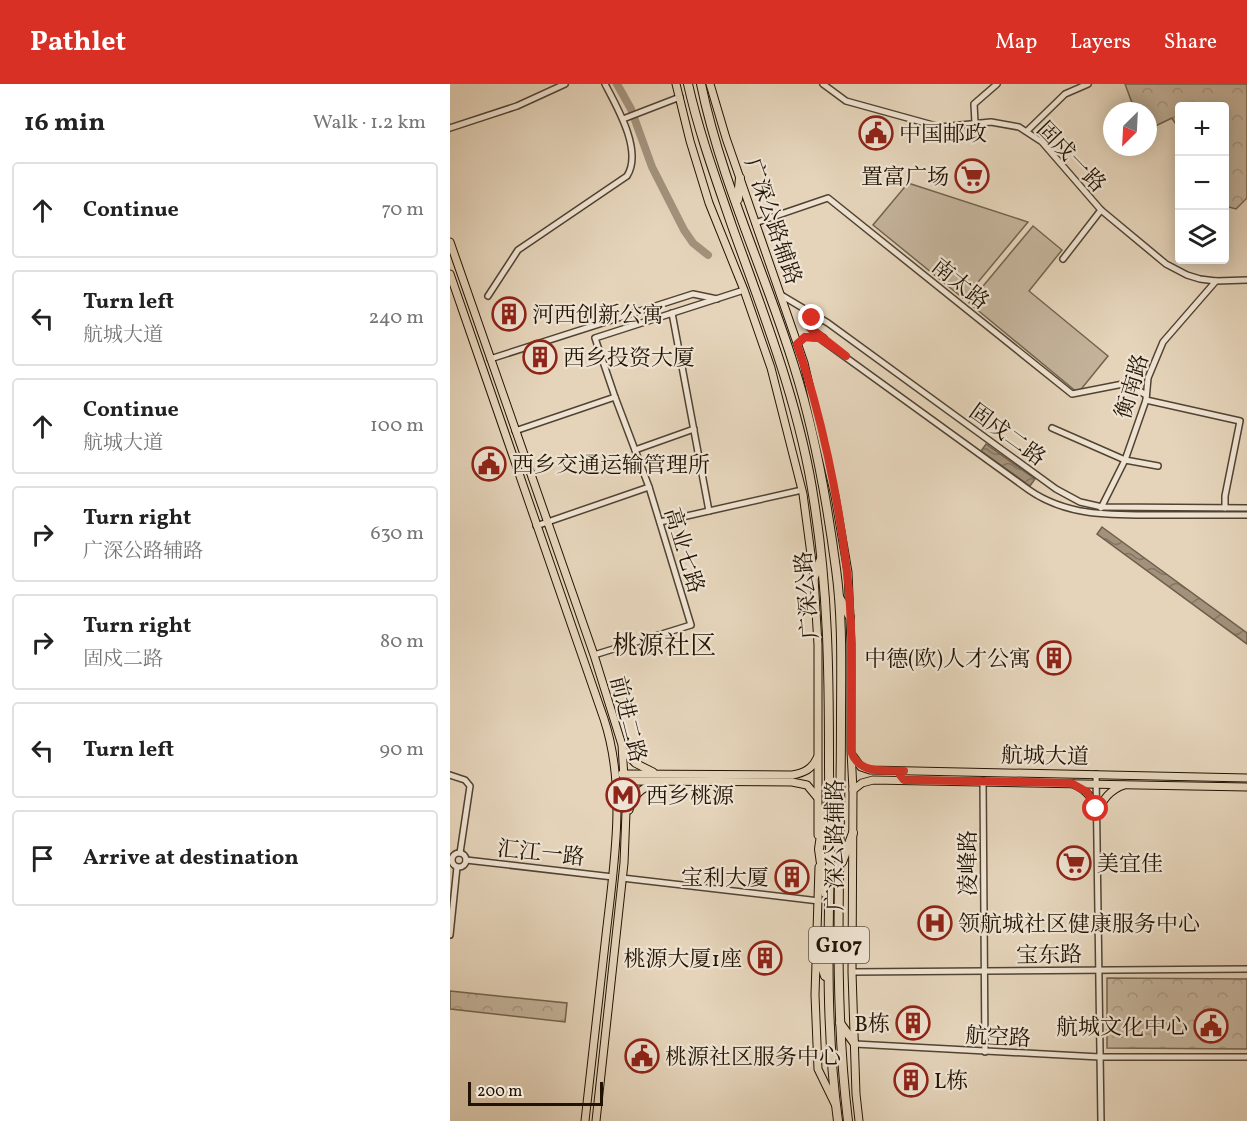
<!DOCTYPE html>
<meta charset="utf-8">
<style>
body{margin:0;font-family:Vollkorn,"Noto Serif SC",serif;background:#f2f2f2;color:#222}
.controls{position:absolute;right:18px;top:18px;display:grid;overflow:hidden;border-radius:6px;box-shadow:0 3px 15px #0003}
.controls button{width:54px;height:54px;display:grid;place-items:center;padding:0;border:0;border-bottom:2px solid #e0e0e0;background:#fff;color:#222;font:30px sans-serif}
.compass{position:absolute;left:653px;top:18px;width:54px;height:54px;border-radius:50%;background:#fff;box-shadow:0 3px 15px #0003;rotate:204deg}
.scale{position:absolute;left:18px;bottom:15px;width:135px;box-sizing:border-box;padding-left:6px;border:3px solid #211303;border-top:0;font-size:16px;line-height:21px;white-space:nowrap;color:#211303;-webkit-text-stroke:4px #eee3d2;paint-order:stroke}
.stop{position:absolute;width:18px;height:18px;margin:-14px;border:4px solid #d93025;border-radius:50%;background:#fff}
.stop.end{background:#d93025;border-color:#fff;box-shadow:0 2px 6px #0008}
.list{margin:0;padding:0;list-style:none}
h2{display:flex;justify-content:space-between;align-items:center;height:78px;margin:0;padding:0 24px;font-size:26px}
h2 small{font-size:20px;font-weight:400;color:#767676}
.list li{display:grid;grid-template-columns:39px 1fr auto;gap:18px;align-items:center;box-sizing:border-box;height:96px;margin:0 12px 12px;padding:0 12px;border:2px solid #e0e0e0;border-radius:6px}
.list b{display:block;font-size:22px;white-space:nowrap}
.list p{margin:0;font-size:20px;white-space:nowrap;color:#767676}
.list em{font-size:20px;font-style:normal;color:#767676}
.icon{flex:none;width:33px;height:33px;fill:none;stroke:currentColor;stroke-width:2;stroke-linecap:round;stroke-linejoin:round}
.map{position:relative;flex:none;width:797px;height:1037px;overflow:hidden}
header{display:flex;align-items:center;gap:36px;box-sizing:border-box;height:84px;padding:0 30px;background:#d93025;color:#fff}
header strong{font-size:28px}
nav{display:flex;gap:33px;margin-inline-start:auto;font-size:21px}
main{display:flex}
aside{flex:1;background:#fff}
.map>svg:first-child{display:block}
.grass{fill:#c4b39b;stroke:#72634f;stroke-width:1.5}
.forest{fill:url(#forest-crowns);stroke:#72634f;stroke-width:1.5}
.water{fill:url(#water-waves);stroke:#6e5f4c;stroke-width:1.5}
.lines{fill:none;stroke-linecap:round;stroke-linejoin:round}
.river{stroke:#a2927c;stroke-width:8}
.minor-casing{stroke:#524331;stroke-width:8}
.major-casing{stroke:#211303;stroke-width:9}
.highway-casing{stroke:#211303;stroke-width:10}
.minor{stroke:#eee3d2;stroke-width:5}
.major{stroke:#e5d4ba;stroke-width:7}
.highway{stroke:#e5d4ba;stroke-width:8}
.route{stroke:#d93025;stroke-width:8}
.labels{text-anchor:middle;stroke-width:4.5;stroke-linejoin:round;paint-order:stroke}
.shield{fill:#eee3d2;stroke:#5e5141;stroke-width:1.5}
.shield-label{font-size:21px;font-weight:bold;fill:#211303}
.poi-label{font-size:22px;fill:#211303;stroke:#eee3d2;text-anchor:start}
.street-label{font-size:22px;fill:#211303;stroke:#eee3d2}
.quarter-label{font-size:26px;fill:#211303;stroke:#eee3d2}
</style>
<header>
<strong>Pathlet</strong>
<nav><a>Map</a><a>Layers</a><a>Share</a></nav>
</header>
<main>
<aside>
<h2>16 min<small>Walk · 1.2 km</small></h2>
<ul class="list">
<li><svg class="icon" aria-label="ahead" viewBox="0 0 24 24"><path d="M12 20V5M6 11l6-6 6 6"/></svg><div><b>Continue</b></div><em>70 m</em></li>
<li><svg class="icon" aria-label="left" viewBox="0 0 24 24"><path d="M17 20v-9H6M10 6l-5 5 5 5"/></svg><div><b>Turn left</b><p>航城大道</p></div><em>240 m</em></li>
<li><svg class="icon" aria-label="ahead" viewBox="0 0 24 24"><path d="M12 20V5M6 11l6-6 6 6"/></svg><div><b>Continue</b><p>航城大道</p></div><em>100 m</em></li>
<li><svg class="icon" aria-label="right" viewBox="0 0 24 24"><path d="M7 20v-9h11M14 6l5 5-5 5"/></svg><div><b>Turn right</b><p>广深公路辅路</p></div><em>630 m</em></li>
<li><svg class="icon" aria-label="right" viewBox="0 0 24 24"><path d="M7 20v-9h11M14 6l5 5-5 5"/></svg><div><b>Turn right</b><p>固戍二路</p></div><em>80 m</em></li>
<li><svg class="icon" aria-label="left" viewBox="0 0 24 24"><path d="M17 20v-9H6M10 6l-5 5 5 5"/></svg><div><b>Turn left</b></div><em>90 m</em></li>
<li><svg class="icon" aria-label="arrive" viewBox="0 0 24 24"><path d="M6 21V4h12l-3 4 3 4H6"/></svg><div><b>Arrive at destination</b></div></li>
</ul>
</aside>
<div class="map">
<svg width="797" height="1037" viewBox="0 0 797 1037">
<defs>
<pattern id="forest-crowns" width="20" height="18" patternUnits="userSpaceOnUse" patternTransform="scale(1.5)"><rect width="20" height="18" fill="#c4b39b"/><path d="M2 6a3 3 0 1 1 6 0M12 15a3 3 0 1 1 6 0" fill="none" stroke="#a89984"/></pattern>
<pattern id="water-waves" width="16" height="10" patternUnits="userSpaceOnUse" patternTransform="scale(1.5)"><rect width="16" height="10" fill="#a2927c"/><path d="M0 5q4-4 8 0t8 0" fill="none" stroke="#847663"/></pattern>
</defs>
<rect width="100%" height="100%" fill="#e5d4ba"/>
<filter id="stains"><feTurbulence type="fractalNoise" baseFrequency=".00333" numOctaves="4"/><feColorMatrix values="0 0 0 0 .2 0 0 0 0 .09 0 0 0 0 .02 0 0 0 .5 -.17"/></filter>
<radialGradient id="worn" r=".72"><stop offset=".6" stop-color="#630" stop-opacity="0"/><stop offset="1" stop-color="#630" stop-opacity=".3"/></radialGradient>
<g class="grass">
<path d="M458 99 578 138 514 215 423 141Z"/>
<path d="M583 142 612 166 579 207 658 272 628 309 519 219Z"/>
</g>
<g class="forest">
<path d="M675 0H797V114L786 125 775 122 774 22H730L729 45 722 34 699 45 698 27H685Z"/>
<path d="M657 894 797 895V965L657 964Z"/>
<path d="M0 907 117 919 115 938 0 925Z"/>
</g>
<g class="water">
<path d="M536 360 585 395 580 402 531 367Z"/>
<path d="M652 443 797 549V560L647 450Z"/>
</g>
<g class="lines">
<path class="river" d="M167 0 181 25 202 83 234 146 243 159 258 171"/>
<defs>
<g id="minor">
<path d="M373 0 396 17 490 43 541 38 569 43 592 58 651 126 716 180 737 191 750 195 766 197 797 196"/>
<path d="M173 35 230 13"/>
<path d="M525 39 524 20 547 0"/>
<path d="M0 44 67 22 115 0"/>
<path d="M577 47 615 10 638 0"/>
<path d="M305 139 378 114 622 310 673 300 681 302 696 311"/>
<path d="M613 175 651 126"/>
<path d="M331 211 378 239 606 405 630 418 652 423 797 424"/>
<path d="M38 212 68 166 177 92C193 67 167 23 155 0"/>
<path d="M222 229 259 427"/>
<path d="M370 237 362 234 358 240 361 245 374 254"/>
<path d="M347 260 355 253 369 254 579 406C618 433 663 431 708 431 738 431 767 431 797 431"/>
<path d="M40 275 243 210 267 215"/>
<path d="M165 313 145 254 294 206"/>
<path d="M696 316 790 337 775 412V424"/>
<path d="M602 344 675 376 708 382"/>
<path d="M65 347 165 313 199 403 241 541 144 571"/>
<path d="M185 366 244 345"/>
<path d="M651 424 675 376 696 316 698 294 713 258 766 197"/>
<path d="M210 438 352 406"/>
<path d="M86 442 199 403"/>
<path d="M646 690 651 1037"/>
<path d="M0 691 15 696 20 702 10 769"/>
<path d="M533 697 535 968"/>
<circle cx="9" cy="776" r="7"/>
<path d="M16 776 163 793"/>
<path d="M172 794 369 817"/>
<path d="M0 851 7 783"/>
<path d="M402 888 797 885"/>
<path d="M405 960 650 973H797"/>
</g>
<g id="major">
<path d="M226 0 240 57 259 119 294 206 321 284 353 410 364 493 368 561V751"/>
<path d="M260 0 276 54 354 279 385 412 398 488 401 560V667L403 706 402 888 406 1010 409 1037"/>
<path d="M0 158 144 571 172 661 176 728 174 779 146 1037"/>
<path d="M0 190 154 635C177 705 164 780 156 851 149 913 142 975 135 1037"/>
<path d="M174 667 185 679 203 688"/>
<path d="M403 672 411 683 420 686 797 694"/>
<path d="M172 690 342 691C354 689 362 685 367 674"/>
<path d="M171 697 342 698 357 701 367 713"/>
<path d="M623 700C638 706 645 716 647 731"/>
<path d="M403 706 412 699 423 696 797 703"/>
<path d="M179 726C183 712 191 704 205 699"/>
<path d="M648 729C652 715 660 706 674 701"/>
<path d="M369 783 365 911 368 985 385 1020"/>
</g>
<g id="highway">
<path d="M238 0C249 49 266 95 282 142 314 231 350 322 364 417 378 504 379 588 379 676 379 708 380 740 380 772 378 861 376 949 388 1037"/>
<path d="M251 0C271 97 315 188 344 282 365 348 377 417 386 485 393 536 391 588 391 639 391 772 382 905 398 1037"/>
<path d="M288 115 290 94"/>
<path d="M364 493 371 475"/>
<path d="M389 513 400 533"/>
<path d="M392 778 403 749"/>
<path d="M375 809 369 765 375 723"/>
<path d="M367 868 375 892"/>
<path d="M390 939 405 960"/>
</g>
</defs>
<use href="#minor" class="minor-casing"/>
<use href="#major" class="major-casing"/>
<use href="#highway" class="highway-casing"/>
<use href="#minor" class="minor"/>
<use href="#major" class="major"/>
<use href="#highway" class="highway"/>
</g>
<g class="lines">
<path class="route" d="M362 234 358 238 359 243 396 272 369 254 355 253 347 260C371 329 389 416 397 488 404 547 401 608 401 667 409 691 434 686 454 687L450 691 454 696 621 699 637 708 646 725"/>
</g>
<defs>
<symbol id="civic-ring" viewBox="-11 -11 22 22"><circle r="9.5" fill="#eee3d2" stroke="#8f2418" stroke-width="1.5"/><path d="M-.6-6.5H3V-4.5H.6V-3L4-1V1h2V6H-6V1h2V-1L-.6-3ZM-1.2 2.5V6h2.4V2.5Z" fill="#8f2418"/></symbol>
<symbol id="supermarket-ring" viewBox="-11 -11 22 22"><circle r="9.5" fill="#eee3d2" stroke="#8f2418" stroke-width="1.5"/><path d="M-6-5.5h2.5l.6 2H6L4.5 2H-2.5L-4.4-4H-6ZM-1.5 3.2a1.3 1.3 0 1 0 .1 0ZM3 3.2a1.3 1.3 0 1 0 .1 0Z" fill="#8f2418"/></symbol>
<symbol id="building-ring" viewBox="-11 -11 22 22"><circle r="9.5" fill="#eee3d2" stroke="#8f2418" stroke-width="1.5"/><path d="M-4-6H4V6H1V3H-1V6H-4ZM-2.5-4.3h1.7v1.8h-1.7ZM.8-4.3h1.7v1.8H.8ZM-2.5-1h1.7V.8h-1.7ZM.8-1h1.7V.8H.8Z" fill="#8f2418"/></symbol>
<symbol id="metro-ring" viewBox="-11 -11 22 22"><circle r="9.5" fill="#eee3d2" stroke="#8f2418" stroke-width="1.5"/><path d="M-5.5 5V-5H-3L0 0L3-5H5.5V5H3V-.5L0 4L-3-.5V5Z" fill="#8f2418"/></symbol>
<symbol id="hospital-ring" viewBox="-11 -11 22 22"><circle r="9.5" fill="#eee3d2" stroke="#8f2418" stroke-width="1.5"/><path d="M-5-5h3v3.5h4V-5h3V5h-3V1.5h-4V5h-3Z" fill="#8f2418"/></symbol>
</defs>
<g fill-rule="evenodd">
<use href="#civic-ring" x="407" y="30" width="38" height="38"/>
<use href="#supermarket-ring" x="503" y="73" width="38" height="38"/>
<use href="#building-ring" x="40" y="211" width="38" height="38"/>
<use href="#building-ring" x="71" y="254" width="38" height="38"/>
<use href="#civic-ring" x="20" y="361" width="38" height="38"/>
<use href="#building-ring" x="585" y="555" width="38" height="38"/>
<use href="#metro-ring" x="154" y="692" width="38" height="38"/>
<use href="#supermarket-ring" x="605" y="760" width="38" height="38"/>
<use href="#building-ring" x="323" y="774" width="38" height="38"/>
<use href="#hospital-ring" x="466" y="820" width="38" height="38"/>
<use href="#building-ring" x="296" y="855" width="38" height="38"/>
<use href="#building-ring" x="444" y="920" width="38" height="38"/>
<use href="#civic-ring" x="742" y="923" width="38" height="38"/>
<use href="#civic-ring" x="173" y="953" width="38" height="38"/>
<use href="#building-ring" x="442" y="977" width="38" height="38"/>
</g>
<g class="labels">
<rect class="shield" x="359" y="843" width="60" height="36" rx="4.5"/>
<g class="shield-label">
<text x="389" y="868">G107</text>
</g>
<g class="poi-label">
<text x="449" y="57">中国邮政</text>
<text x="499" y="100" text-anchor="end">置富广场</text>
<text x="82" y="238">河西创新公寓</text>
<text x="113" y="281">西乡投资大厦</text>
<text x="62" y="388">西乡交通运输管理所</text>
<text x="581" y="582" text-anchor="end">中德(欧)人才公寓</text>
<text x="196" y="719">西乡桃源</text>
<text x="647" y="787">美宜佳</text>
<text x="319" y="801" text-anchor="end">宝利大厦</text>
<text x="508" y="847">领航城社区健康服务中心</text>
<text x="292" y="882" text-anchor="end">桃源大厦1座</text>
<text x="440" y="947" text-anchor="end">B栋</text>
<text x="738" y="950" text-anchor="end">航城文化中心</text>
<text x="215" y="980">桃源社区服务中心</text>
<text x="484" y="1004">L栋</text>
</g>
<g class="street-label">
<text transform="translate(622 72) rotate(46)" y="8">固戍一路</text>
<text transform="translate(324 137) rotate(71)" y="8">广深公路辅路</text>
<text transform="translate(511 199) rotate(39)" y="8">南太路</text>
<text transform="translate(681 302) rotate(-73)" y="8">衡南路</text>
<text transform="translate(558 350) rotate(36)" y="8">固戍二路</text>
<text transform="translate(235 466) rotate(73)" y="8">高业七路</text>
<text transform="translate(356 511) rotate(-95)" y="8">广深公路</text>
<text transform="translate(179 635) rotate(76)" y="8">前进二路</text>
<text transform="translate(595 671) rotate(1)" y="8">航城大道</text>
<text transform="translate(384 761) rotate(-90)" y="8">广深公路辅路</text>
<text transform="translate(91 768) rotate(6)" y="8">汇江一路</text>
<text transform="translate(517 779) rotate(-90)" y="8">凌峰路</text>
<text transform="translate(599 870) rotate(-1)" y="8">宝东路</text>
<text transform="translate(548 952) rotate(3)" y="8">航空路</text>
</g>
<g class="quarter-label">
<text x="214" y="570">桃源社区</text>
</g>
</g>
<rect width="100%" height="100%" filter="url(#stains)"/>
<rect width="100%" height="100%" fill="url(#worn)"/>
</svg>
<div class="controls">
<button>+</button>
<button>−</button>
<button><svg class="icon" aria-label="layers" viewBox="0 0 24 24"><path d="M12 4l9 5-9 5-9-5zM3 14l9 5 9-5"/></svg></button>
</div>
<svg class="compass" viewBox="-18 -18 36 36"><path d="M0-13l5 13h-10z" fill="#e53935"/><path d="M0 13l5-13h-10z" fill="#767676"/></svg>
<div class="scale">200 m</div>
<div class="stop" style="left:646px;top:725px"></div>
<div class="stop end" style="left:362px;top:234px"></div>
</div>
</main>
